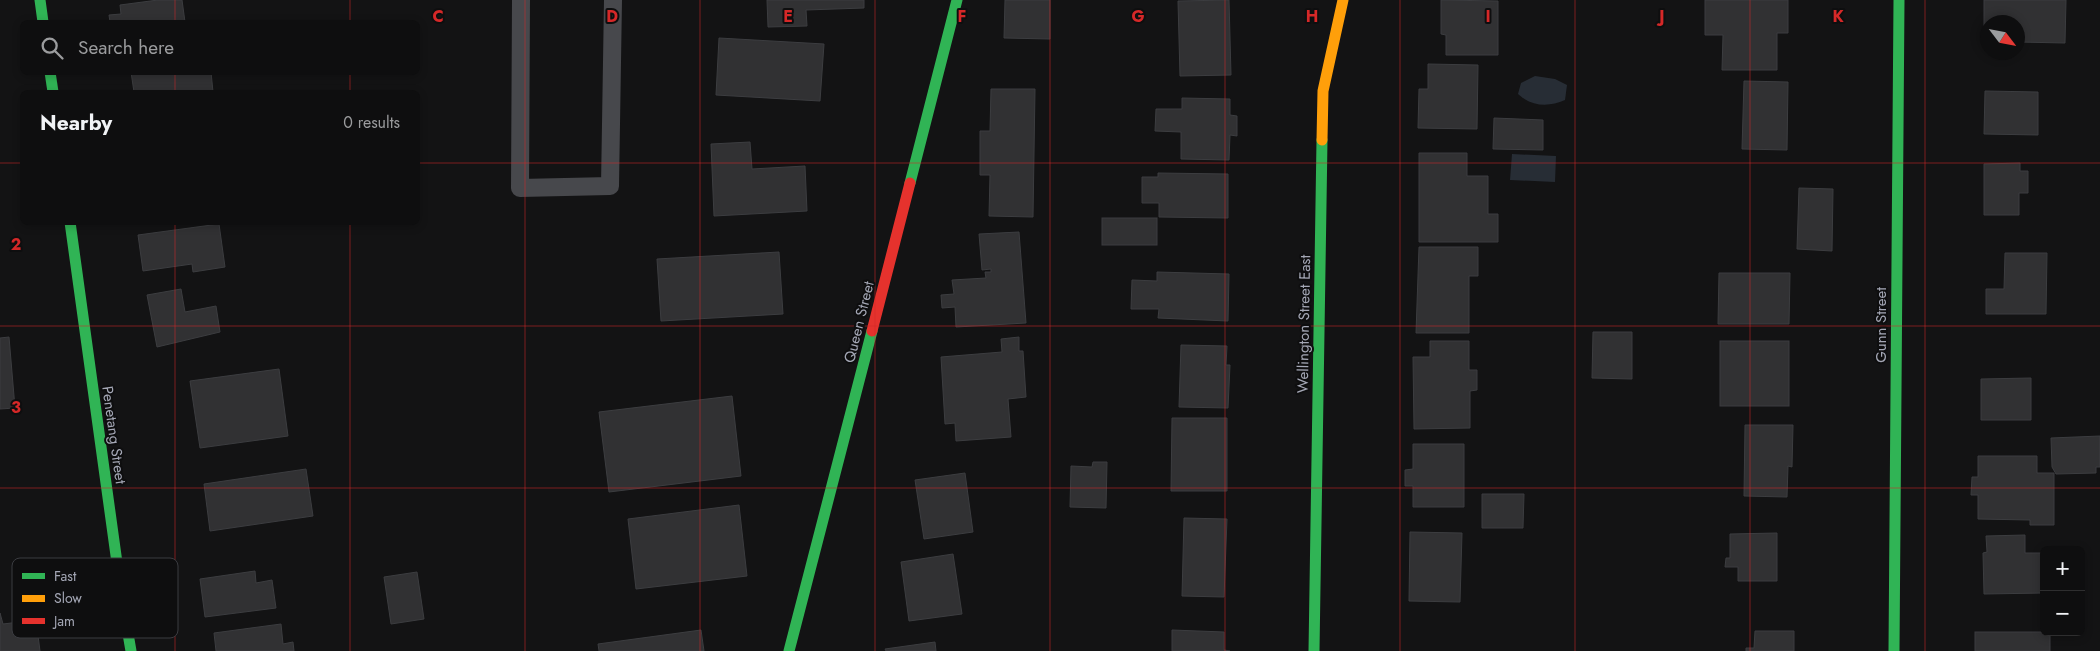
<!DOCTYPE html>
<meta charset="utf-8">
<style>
body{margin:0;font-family:Jost,sans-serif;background:#1c1c1d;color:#f1f3f6}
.controls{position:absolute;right:15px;bottom:15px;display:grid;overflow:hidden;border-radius:8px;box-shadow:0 2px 8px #0003}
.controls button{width:45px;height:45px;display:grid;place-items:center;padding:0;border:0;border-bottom:1px solid #2e2e2f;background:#0e0e0f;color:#f1f3f6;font:25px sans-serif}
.compass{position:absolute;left:1980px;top:15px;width:45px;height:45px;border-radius:50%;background:#0e0e0f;box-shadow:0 2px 8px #0003;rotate:122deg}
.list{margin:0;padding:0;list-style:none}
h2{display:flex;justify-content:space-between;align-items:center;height:65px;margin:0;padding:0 20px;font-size:21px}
h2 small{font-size:16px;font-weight:400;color:#9b9c9e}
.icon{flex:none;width:28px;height:28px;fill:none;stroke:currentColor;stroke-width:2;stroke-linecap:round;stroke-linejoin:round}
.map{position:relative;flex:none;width:2100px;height:651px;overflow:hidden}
.search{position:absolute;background:#0e0e0f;box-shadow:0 2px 8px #0003;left:20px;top:20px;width:400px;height:55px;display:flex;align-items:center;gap:12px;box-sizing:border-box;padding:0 18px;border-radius:8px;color:#9b9c9e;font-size:19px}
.panel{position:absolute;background:#0e0e0f;box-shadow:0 2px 8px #0003;left:20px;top:90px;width:400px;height:135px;border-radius:8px}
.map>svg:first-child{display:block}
.water{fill:#272d35}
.building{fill:#313133;stroke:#3c3d40}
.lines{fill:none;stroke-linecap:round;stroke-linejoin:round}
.lane{stroke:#47484c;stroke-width:18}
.fast{stroke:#30b455;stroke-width:11}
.slow{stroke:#ff9f0a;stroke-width:11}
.jam{stroke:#e5322d;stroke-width:11}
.grid{fill:none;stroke:#d62828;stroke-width:1;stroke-opacity:0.55}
.labels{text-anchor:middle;stroke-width:4;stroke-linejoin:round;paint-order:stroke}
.street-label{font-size:15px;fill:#a4a7b5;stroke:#0e0e0f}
.key{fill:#0e0e0f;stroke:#3b3c41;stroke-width:1}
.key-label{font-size:14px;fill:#a4a7b5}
.grid-label{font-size:16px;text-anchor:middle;font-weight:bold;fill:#d62828;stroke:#0e0e0f;stroke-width:4;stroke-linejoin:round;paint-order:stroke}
</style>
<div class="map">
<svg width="2100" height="651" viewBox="0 0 2100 651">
<rect width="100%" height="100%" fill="#131314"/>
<g class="water">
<path d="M1535 76 1555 79 1567 85 1565 100C1549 107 1532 107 1518 94L1521 83Z"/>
<path d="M1512 154 1556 156 1555 182 1510 180Z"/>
</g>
<g class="building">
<path d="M158 0H182L185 22H110L109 15 121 14 120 5Z"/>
<path d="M767 0H864V8L806 10 807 26 768 27Z"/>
<path d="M1005 0H1050V39L1004 38Z"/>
<path d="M1229 0 1231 75 1180 76 1178 1Z"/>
<path d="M1441 0 1498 1V55H1446V35L1441 34Z"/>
<path d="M1705 0H1788V33H1777V70H1722L1723 35H1705Z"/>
<path d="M1984 0H2066L2065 43 2018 42V22H1988V42H1984Z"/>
<path d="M719 38 824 44 820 101 716 95Z"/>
<path d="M1428 64 1478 65 1477 129 1418 128 1419 89H1428Z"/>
<path d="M131 72H211L213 92H134Z"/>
<path d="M1744 81 1788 82 1787 150 1742 149Z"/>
<path d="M991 89H1035L1033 217 989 216 990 175H980V131H990Z"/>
<path d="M1985 91 2038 92V135L1984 134Z"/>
<path d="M1182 98 1230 99V115L1237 116V136L1230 135 1229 160 1181 159V132L1155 131 1156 109H1182Z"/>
<path d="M1494 118 1543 120V150L1493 149Z"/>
<path d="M750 142 752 169 805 166 807 211 714 216 711 144Z"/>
<path d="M1419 153H1467V176H1488V214H1498V242H1419Z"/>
<path d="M2020 163V171H2028V193H2019V215H1984V164Z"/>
<path d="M1158 173 1228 174V218L1159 217V203H1142V177H1158Z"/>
<path d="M1799 188 1833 189 1832 251 1797 249Z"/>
<rect x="1102" y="218" width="55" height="27"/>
<path d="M219 224 225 267 193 272 192 264 143 271 138 235Z"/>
<path d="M1019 232 1026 323 956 327 955 307 942 308 941 295 954 294 952 280 986 278 985 272H991V269L982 270 979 234Z"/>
<path d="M1419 247H1478V276H1469V333H1416Z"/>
<path d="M779 252 783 314 661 321 657 259Z"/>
<path d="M2005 253H2047L2046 314H1986V289H2004Z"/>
<path d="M1157 272 1229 274 1228 321 1158 318 1159 309H1131L1132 280 1157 281Z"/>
<path d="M1719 273H1790L1789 324H1718Z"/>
<path d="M181 289 185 312 216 306 220 332 157 347 147 295Z"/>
<path d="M1593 332H1632V379L1592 378Z"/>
<path d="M9 337 15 408 0 409V338Z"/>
<path d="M1019 337V351H1023L1026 397 1008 399 1011 437 956 441 955 423 945 424 941 357 1002 352 1001 339Z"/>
<path d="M1430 341H1469V370H1477V390L1470 391V428L1414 429 1413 357H1430Z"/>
<rect x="1720" y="341" width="69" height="65"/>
<path d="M1181 345 1227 346 1226 365H1230L1228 408 1179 407Z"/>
<path d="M279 369 288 436 200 448 190 381Z"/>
<path d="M2031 378V420H1981V379Z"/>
<path d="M732 396 741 476 609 492 599 412Z"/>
<path d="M1172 418H1227V491H1171Z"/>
<path d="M1745 425H1793L1792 467 1788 466 1787 497 1744 496Z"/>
<path d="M2100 436V467H2096V473L2056 474 2052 467 2051 438Z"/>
<path d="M1413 444H1464V507H1413V486H1405V470L1413 469Z"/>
<path d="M1978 456H2037V473H2054V525H2030V520L1978 519V495H1971L1972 477H1978Z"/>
<path d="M1093 462H1107L1106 508 1070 507 1071 466 1092 467Z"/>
<path d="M306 469 313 516 210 531 204 484Z"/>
<path d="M965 473 973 532 924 539 915 480Z"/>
<path d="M1482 494H1524L1523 528H1482Z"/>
<path d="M739 505 747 576 636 589 628 519Z"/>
<path d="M1184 518 1227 519 1224 597 1182 596Z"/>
<path d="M1410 532 1462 533 1460 602 1409 601Z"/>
<path d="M1777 533V581H1738V567H1725L1726 558H1730V534Z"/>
<path d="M2025 535V553H2044V593L1984 594 1983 553 1987 552 1986 536Z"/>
<path d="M953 554 962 614 909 621 901 562Z"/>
<path d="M255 571 256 583 272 580 276 608 205 617 200 579Z"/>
<path d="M417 572 424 619 391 624 384 577Z"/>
<path d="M0 613 3 624 36 620 40 651H0Z"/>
<path d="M281 624 283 644 293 642 294 651H216L214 633Z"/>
<path d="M701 630 704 651H599L598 644Z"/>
<path d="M1172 630 1224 632V650L1230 651H1172Z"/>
<path d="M1755 631H1794V651H1746V648H1754Z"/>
<rect x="1975" y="632" width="75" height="19"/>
<path d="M935 642 936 651H886L885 649Z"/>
</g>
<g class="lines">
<path class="lane" d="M521 0 520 188 610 186 613 0"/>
<g class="fast">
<path d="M40 0 43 22"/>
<path d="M50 72 53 92"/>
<path d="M910 183 957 0"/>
<path d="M70 222 122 599 131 651"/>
<path d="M789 651 872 331"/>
<path d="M1314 651 1322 140"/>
<path d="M1894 651 1899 0"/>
</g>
<path class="slow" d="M1322 140 1323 91 1343 0"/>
<path class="jam" d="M872 331 910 183"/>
</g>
<path class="grid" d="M175 0V22M350 0V22M525 0V651M700 0V651M875 0V651M1050 0V651M1225 0V651M1400 0V651M1575 0V651M1750 0V651M1925 0V651M175 72V92M350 72V92M0 163H22M418 163H2100M175 222V651M350 222V651M0 326H2100M0 488H2100"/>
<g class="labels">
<g class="street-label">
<text transform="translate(859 322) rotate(-76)" y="5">Queen Street</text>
<text transform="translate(1304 324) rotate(-89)" y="5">Wellington Street East</text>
<text transform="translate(1881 325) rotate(-90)" y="5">Gunn Street</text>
<text transform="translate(114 435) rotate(82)" y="5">Penetang Street</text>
</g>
</g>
<rect x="12" y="558" width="166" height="80" rx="8" class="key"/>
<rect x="22" y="573" width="23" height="6" fill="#30b455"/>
<rect x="22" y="595" width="23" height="7" fill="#ff9f0a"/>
<rect x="22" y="618" width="23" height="6" fill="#e5322d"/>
<g class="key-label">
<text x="54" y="581">Fast</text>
<text x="54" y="603">Slow</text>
<text x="54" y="626">Jam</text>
</g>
<g class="grid-label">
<text x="438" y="22">C</text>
<text x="612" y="22">D</text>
<text x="788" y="22">E</text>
<text x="962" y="22">F</text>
<text x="1138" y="22">G</text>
<text x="1312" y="22">H</text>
<text x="1488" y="22">I</text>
<text x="1662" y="22">J</text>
<text x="1838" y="22">K</text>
<text x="16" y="250">2</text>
<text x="16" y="413">3</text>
</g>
</svg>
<div class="controls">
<button>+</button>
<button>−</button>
</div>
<svg class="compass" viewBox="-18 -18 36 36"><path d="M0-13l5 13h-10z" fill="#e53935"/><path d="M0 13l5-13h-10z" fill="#9b9c9e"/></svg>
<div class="search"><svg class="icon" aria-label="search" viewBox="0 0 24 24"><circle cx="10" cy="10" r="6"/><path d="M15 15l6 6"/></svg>Search here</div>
<section class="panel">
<h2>Nearby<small>0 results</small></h2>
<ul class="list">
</ul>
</section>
</div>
